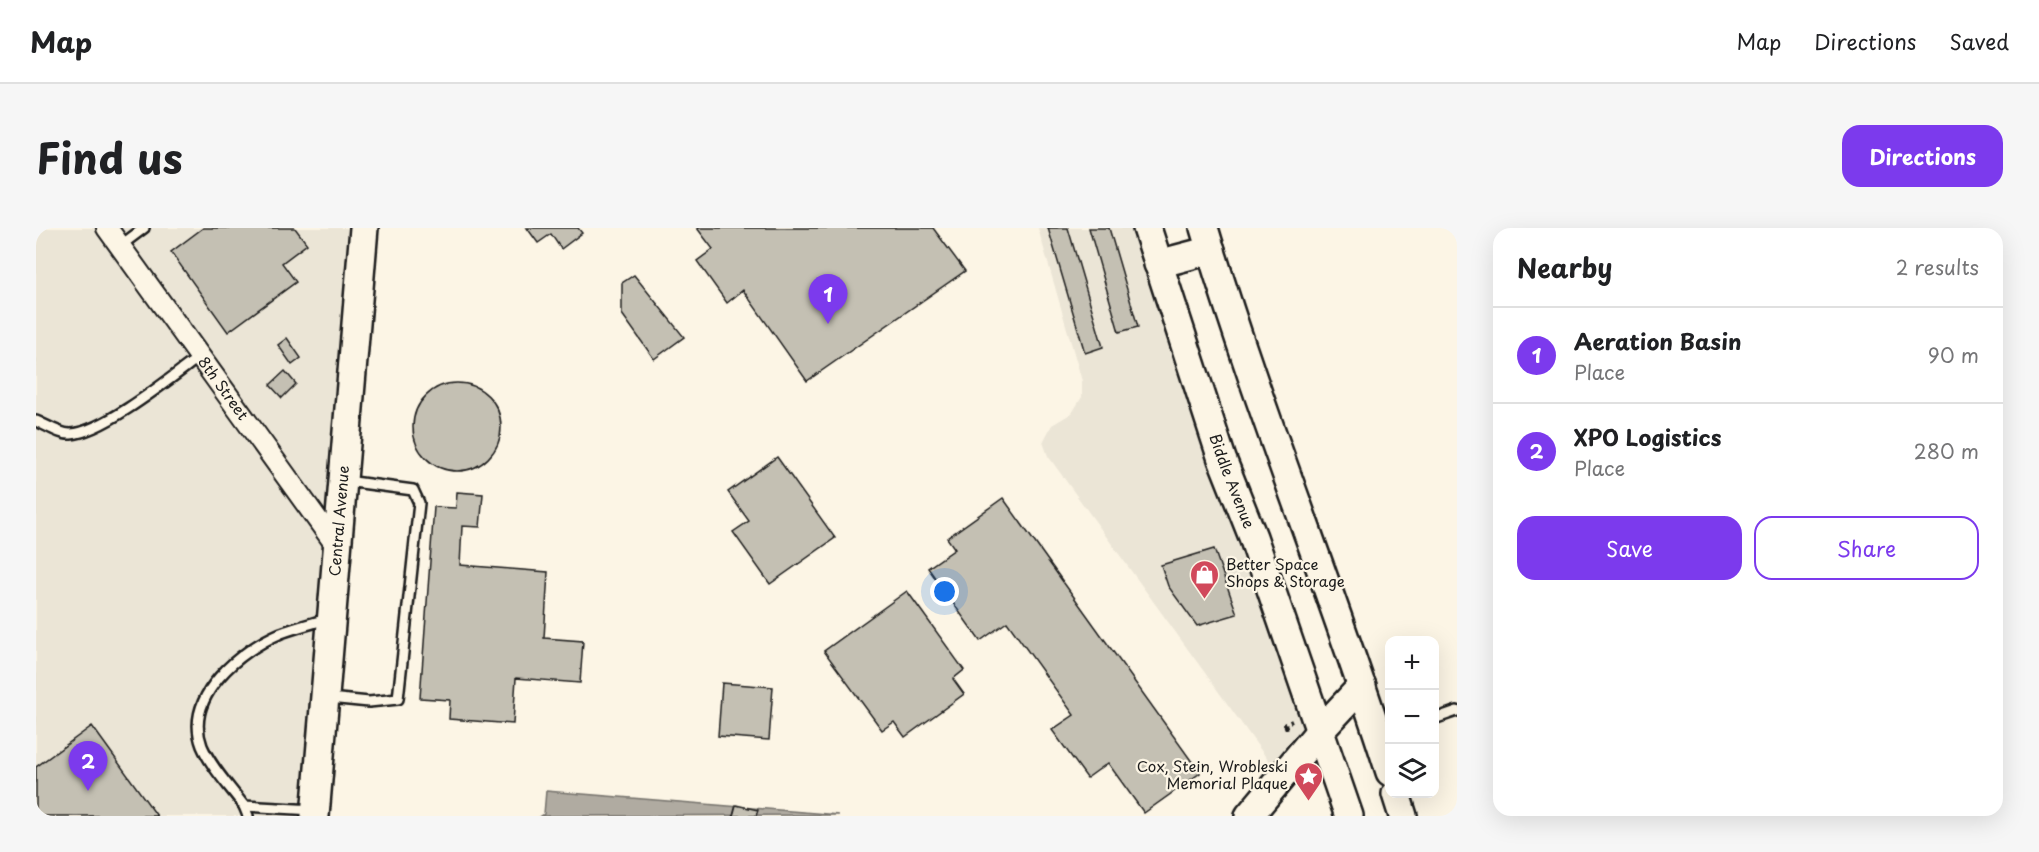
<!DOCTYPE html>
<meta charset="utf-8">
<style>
body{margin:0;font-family:"Playpen Sans",sans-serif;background:#f6f6f6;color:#202124}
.controls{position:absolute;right:18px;bottom:18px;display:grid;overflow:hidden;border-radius:12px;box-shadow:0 6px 24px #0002}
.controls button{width:54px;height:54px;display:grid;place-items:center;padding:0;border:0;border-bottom:2px solid #e0e0e0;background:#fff;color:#202124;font:30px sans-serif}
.you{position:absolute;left:909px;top:364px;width:21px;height:21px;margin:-15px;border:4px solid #fff;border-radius:50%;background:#1a73e8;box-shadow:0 0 0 9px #1a73e833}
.badge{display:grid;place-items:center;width:39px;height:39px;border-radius:50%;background:#7c3aed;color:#fff;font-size:20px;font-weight:700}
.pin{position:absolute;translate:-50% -50px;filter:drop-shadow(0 2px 3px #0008)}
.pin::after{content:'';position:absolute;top:32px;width:21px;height:18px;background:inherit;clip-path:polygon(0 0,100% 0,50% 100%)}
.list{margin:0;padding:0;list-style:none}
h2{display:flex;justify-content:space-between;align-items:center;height:78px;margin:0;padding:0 24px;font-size:26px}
h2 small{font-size:20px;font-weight:400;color:#757577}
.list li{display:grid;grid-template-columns:39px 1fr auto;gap:18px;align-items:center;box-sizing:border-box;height:96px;padding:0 24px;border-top:2px solid #e0e0e0}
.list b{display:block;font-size:22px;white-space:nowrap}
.list p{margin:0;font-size:20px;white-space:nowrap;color:#757577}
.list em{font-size:20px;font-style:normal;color:#757577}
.actions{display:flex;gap:12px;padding:18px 24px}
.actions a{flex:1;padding:14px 0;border:2px solid #7c3aed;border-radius:18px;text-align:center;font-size:21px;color:#7c3aed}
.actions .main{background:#7c3aed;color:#fff}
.icon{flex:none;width:33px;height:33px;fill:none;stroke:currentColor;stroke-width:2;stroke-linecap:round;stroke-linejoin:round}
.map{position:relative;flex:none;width:1421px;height:588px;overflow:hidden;border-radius:18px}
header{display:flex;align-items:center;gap:36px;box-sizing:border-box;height:84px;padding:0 30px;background:#fff;border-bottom:2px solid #e0e0e0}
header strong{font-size:28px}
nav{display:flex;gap:33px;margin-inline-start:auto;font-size:21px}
.intro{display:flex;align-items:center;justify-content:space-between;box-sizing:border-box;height:144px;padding:0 36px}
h1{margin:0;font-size:42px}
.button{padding:15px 27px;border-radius:18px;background:#7c3aed;color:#fff;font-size:21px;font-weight:700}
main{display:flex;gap:36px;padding:0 36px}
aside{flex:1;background:#fff;border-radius:18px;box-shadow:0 6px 24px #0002}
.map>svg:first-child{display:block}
.built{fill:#ebe5d6}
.water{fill:#b0aba1;stroke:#75726c;stroke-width:1.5}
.building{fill:#c4c0b3;stroke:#1c1c1c;stroke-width:1.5}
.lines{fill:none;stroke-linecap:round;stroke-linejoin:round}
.lane-casing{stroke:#1c1c1c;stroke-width:14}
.street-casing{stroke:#1c1c1c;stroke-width:24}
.secondary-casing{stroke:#1c1c1c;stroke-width:32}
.path{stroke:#1c1c1c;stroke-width:4;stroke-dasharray:6 4.5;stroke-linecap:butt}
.lane{stroke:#fcf5e5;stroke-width:9}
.street{stroke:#fcf5e5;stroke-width:20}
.secondary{stroke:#fcf5e5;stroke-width:27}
.labels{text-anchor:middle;stroke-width:4.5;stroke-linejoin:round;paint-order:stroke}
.street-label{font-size:15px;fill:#1c1c1c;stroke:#fcf5e5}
.poi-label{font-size:15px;fill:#1c1c1c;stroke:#fcf5e5;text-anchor:start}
</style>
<header>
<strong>Map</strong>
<nav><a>Map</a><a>Directions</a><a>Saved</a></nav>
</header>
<div class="intro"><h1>Find us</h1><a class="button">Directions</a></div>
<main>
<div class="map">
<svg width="1421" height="588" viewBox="0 0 1421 588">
<rect width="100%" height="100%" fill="#fcf5e5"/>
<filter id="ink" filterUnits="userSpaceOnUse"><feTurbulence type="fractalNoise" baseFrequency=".0167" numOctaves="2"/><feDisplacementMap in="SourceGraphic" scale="12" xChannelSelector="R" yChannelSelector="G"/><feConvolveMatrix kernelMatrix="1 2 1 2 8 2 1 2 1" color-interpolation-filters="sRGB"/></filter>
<g filter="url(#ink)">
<g class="built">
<path d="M0 0H328L279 588H0Z"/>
<path d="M1002 0H1111L1283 504 1245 550 1012 228 1007 214 1016 197 1036 185 1046 169V153Z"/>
</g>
<path class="water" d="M510 563 803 587 505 588 508 586Z"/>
<g class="building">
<path d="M167 0H259L271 16 246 35 260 54 192 104 135 24Z"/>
<path d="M491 0H542L546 5 525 21 515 6 502 15Z"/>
<path d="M661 0H897L929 43 771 153 707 62 691 75 661 33 677 21Z"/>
<path d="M1012 0H1032L1067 119 1049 125Z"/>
<path d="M1053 0H1073L1102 99 1083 104Z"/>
<path d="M598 47 648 109 618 131 586 86V55Z"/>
<path d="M251 110 265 130 256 137 242 117Z"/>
<path d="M249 143 260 156 246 170 234 157Z"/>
<circle cx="421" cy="199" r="44"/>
<path d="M741 229 799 310 734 356 697 304 713 293 692 264Z"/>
<path d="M421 264 447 266 444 299 426 298 424 337 512 344 508 410 547 413 544 455 480 450 477 496 413 491 414 472 384 470 398 279 420 280Z"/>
<path d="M967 270 1164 545 1108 585 1072 535 1051 550 1016 502 1038 487 971 394 944 413 892 340 919 321 911 310Z"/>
<path d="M1178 321 1201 386 1161 398 1132 358 1125 337Z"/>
<path d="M871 363 928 442 917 451 928 466 869 509 858 494 846 502 788 423Z"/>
<path d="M686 455 737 459 733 512 682 508Z"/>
<path d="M56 498 121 588H0V539Z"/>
<path d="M700 577 722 582 720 588H697Z"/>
</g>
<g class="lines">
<defs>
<g id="lane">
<path d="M84 18 108 0"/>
<path d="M0 193C10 197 25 207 35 206 68 204 136 149 163 129"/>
<path d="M293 470 333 474 362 471 383 275 377 262 310 253"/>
<path d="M1398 491 1421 483"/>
<path d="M208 578 278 582"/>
<path d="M212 588 208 578C194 559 175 539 166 518 147 468 205 422 245 405 261 399 278 395 294 390"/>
</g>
<g id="street">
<path id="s1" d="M71 0 302 320"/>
</g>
<g id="secondary">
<path id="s2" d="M1111 0 1186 231 1217 309 1313 588"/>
<path d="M1168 0C1223 184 1296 361 1354 544"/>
<path d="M1122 36 1175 22"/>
<path d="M1360 566 1367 588"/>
<path id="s3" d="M279 588 328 0"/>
<path d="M1213 588 1283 504 1326 458"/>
</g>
</defs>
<use href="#lane" class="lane-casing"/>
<use href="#street" class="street-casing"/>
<use href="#secondary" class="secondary-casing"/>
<path class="path" d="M1251 501 1249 496 1256 493"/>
<use href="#lane" class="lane"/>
<use href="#street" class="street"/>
<use href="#secondary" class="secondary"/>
</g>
</g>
<defs>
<symbol id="shop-pin" viewBox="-11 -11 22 30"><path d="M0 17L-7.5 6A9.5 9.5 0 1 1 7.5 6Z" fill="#d1495b" stroke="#fcf5e5"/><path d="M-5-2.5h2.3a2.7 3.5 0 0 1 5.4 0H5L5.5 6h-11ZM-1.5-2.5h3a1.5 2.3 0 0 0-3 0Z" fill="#fff"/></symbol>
<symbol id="sight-pin" viewBox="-11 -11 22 30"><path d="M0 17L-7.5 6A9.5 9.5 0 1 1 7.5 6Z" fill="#d1495b" stroke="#fcf5e5"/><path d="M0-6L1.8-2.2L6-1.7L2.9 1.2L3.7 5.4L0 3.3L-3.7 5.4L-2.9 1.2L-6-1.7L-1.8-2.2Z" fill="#fff"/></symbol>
</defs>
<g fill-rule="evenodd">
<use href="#shop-pin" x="1152" y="330" width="33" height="45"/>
<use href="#sight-pin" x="1256" y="532" width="33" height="45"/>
</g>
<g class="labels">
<g class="street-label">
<text dy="5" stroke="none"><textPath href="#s1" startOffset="198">8th Street</textPath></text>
<text dy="5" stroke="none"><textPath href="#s2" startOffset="267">Biddle Avenue</textPath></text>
<text dy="5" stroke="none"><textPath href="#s3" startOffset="296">Central Avenue</textPath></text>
</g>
<g class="poi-label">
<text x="1190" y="342">Better Space<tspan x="1190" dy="17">Shops &amp; Storage</tspan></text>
<text x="1252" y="544" text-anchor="end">Cox, Stein, Wrobleski<tspan x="1252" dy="17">Memorial Plaque</tspan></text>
</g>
</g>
</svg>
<div class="controls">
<button>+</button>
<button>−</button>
<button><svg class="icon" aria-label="layers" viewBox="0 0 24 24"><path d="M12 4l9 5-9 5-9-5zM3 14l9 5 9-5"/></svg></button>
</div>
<div class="you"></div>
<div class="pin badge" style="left:792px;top:96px">1</div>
<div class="pin badge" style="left:52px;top:563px">2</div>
</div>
<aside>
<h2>Nearby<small>2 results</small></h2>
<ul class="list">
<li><span class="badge">1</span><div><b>Aeration Basin</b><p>Place</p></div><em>90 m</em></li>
<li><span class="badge">2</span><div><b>XPO Logistics</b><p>Place</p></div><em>280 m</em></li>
</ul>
<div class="actions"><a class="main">Save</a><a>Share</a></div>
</aside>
</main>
